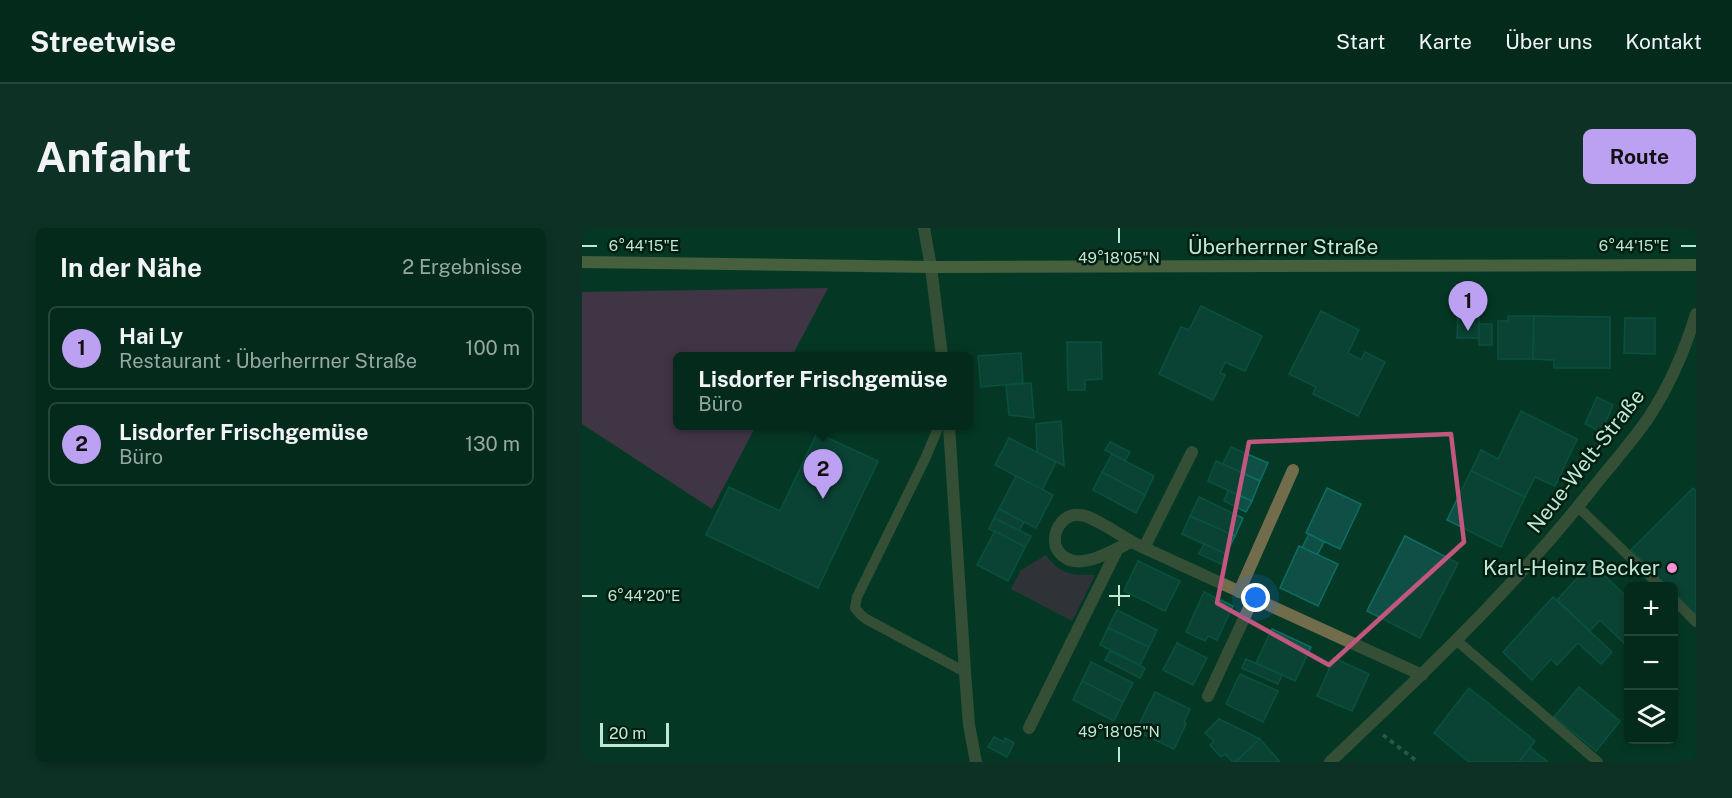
<!DOCTYPE html>
<html lang="de">
<meta charset="utf-8">
<style>
body{margin:0;font-family:"Public Sans",sans-serif;background:#0d3225;color:#f1f3f6}
.controls{position:absolute;right:18px;bottom:18px;display:grid;overflow:hidden;border-radius:9px;box-shadow:0 3px 9px #0003}
.controls button{width:54px;height:54px;display:grid;place-items:center;padding:0;border:0;border-bottom:2px solid #25463b;background:#042a1c;color:#f1f3f6;font:30px sans-serif}
.scale{position:absolute;left:18px;bottom:15px;width:69px;box-sizing:border-box;padding-left:6px;border:3px solid #bfe8d2;border-top:0;font-size:16px;line-height:21px;white-space:nowrap;color:#bfe8d2;-webkit-text-stroke:4px #021d11;paint-order:stroke}
.you{position:absolute;left:674px;top:370px;width:21px;height:21px;margin:-15px;border:4px solid #fff;border-radius:50%;background:#1a73e8;box-shadow:0 0 0 9px #1a73e833}
.badge{display:grid;place-items:center;width:39px;height:39px;border-radius:50%;background:#bca0f2;color:#111;font-size:20px;font-weight:700}
.pin{position:absolute;translate:-50% -50px;filter:drop-shadow(0 2px 3px #0008)}
.pin::after{content:'';position:absolute;top:32px;width:21px;height:18px;background:inherit;clip-path:polygon(0 0,100% 0,50% 100%)}
.popup{position:absolute;left:91px;top:124px;width:300px;height:78px;box-sizing:border-box;display:grid;place-content:center;border-radius:9px;background:#042a1c;filter:drop-shadow(0 2px 4px #0005);font-size:20px;white-space:nowrap;color:#97a7a3}
.popup b{font-size:22px;color:#f1f3f6}
.popup::after{content:'';position:absolute;left:50%;top:100%;margin-left:-12px;border:12px solid transparent;border-top-color:#042a1c}
.list{margin:0;padding:0;list-style:none}
h2{display:flex;justify-content:space-between;align-items:center;height:78px;margin:0;padding:0 24px;font-size:26px}
h2 small{font-size:20px;font-weight:400;color:#97a7a3}
.list li{display:grid;grid-template-columns:39px 1fr auto;gap:18px;align-items:center;box-sizing:border-box;height:84px;margin:0 12px 12px;padding:0 12px;border:2px solid #25463b;border-radius:9px}
.list b{display:block;font-size:22px;white-space:nowrap}
.list p{margin:0;font-size:20px;white-space:nowrap;color:#97a7a3}
.list em{font-size:20px;font-style:normal;color:#97a7a3}
.icon{flex:none;width:33px;height:33px;fill:none;stroke:currentColor;stroke-width:2;stroke-linecap:round;stroke-linejoin:round}
.map{position:relative;flex:none;width:1114px;height:534px;overflow:hidden;border-radius:9px}
header{display:flex;align-items:center;gap:36px;box-sizing:border-box;height:84px;padding:0 30px;background:#042a1c;border-bottom:2px solid #25463b}
header strong{font-size:28px}
nav{display:flex;gap:33px;margin-inline-start:auto;font-size:21px}
.intro{display:flex;align-items:center;justify-content:space-between;box-sizing:border-box;height:144px;padding:0 36px}
h1{margin:0;font-size:42px}
.button{padding:15px 27px;border-radius:9px;background:#bca0f2;color:#111;font-size:21px;font-weight:700}
main{display:flex;gap:36px;padding:0 36px}
aside{flex:1;background:#042a1c;border-radius:9px;box-shadow:0 3px 9px #0003}
.map>svg:first-child{display:block}
.green{fill:#622d50}
.forest{fill:#88326d}
.building{fill:#104f46;stroke:#0d6e62;stroke-width:1.5}
.lines{fill:none;stroke-linecap:round;stroke-linejoin:round}
.path{stroke:#51806b;stroke-width:4;stroke-dasharray:4.5 4.5;stroke-linecap:butt}
.service{stroke:#706c4c;stroke-width:10}
.minor{stroke:#706c4c;stroke-width:12}
.secondary{stroke:#958e5a;stroke-width:12}
.marked{fill:none;stroke:#c1567f;stroke-width:4.5;stroke-linejoin:round}
.ticks{fill:none;stroke:#bfe8d2;stroke-width:2}
.poi-dot{fill:#f591d2;stroke:#021d11;stroke-width:2}
.labels{text-anchor:middle;stroke-width:5;stroke-linejoin:round;paint-order:stroke}
.street-label{font-size:21px;fill:#bfe8d2;stroke:#021d11}
.poi-label{font-size:21px;fill:#bfe8d2;stroke:#021d11;text-anchor:end}
.ticks-label{font-size:15px;text-anchor:middle;fill:#bfe8d2;stroke:#021d11;stroke-width:5;stroke-linejoin:round;paint-order:stroke}
</style>
<header>
<strong>Streetwise</strong>
<nav><a>Start</a><a>Karte</a><a>Über uns</a><a>Kontakt</a></nav>
</header>
<div class="intro"><h1>Anfahrt</h1><a class="button">Route</a></div>
<main>
<aside>
<h2>In der Nähe<small>2 Ergebnisse</small></h2>
<ul class="list">
<li><span class="badge">1</span><div><b>Hai Ly</b><p>Restaurant · Überherrner Straße</p></div><em>100 m</em></li>
<li><span class="badge">2</span><div><b>Lisdorfer Frischgemüse</b><p>Büro</p></div><em>130 m</em></li>
</ul>
</aside>
<div class="map">
<svg width="1114" height="534" viewBox="0 0 1114 534">
<rect width="100%" height="100%" fill="#053825"/>
<path class="green" d="M464 327C478 347 490 347 513 347L490 393 429 361 439 342Z"/>
<path class="forest" d="M246 60 210 128H95V198H174L130 281 0 196V64Z"/>
<g class="building">
<path d="M619 78 680 108 663 143 643 134 638 145 643 147 631 172 577 146 599 99 607 102Z"/>
<path d="M739 83 777 102 766 125 779 132 783 124 803 134 776 188 731 166 734 159 707 146Z"/>
<path d="M876 86 897 87V110H875Z"/>
<path d="M926 88H952L951 131H916V93H926Z"/>
<path d="M952 88 1028 89V140H972V132L951 131Z"/>
<path d="M1043 90H1073V126L1042 125Z"/>
<rect x="897" y="96" width="13" height="21"/>
<path d="M485 114H519L520 151 503 152V162H486Z"/>
<path d="M439 125 441 155 399 159 396 128Z"/>
<path d="M449 155 452 190 427 187 424 157Z"/>
<path d="M1015 169 1031 177 1019 204 1003 196Z"/>
<path d="M939 183 995 211 973 258 953 249 943 269 889 243 899 222 916 231Z"/>
<path d="M479 193 482 238 455 224 454 196Z"/>
<path d="M235 205 296 233 236 360 124 307 147 259 198 283Z"/>
<path d="M427 210 474 234 460 262 413 237Z"/>
<path d="M528 214 548 224 543 233 523 222Z"/>
<path d="M649 219 686 235 678 253 641 236Z"/>
<path d="M530 226 572 248 563 267 520 244Z"/>
<path d="M634 233 678 253 670 273 626 253Z"/>
<path d="M889 243 943 269 919 319 865 292Z"/>
<path d="M520 244 563 267 554 285 511 262Z"/>
<path d="M434 248 471 267 454 300 417 281Z"/>
<path d="M745 260 779 276 758 321 724 305Z"/>
<path d="M1111 260 1114 263V388L1092 365V358H1085L1049 322Z"/>
<path d="M646 263 670 273 664 284 642 273Z"/>
<path d="M617 269 661 290 653 308 608 288Z"/>
<path d="M417 281 442 294 437 303 412 290Z"/>
<path d="M608 288 653 308 644 326 600 306Z"/>
<path d="M412 290 449 308 443 319 407 301Z"/>
<path d="M413 303 443 319 426 353 395 337Z"/>
<path d="M727 306 742 314 735 327 720 320Z"/>
<path d="M823 308 876 335 838 410 785 383Z"/>
<path d="M622 316 644 326 639 336 617 326Z"/>
<path d="M717 318 756 336 736 378 698 360Z"/>
<path d="M556 333 598 353 583 383 542 363Z"/>
<path d="M1009 335 1046 370V419L1018 392 1008 403 975 372Z"/>
<path d="M622 364 651 378 635 412 626 408 623 413 604 404Z"/>
<path d="M971 369 1030 424 1019 436 996 415 975 437 969 431 950 452 921 424Z"/>
<path d="M535 382 575 402 567 419 526 400Z"/>
<path d="M526 400 567 419 558 437 518 417Z"/>
<path d="M690 401 729 419 713 453 674 435Z"/>
<path d="M595 415 625 430 611 457 581 442Z"/>
<path d="M528 423 563 440 558 450 523 432Z"/>
<path d="M752 430 787 446 770 483 735 468Z"/>
<path d="M664 431 700 447 696 456 660 440Z"/>
<path d="M509 434 551 455 541 474 500 453Z"/>
<path d="M658 446 696 463 681 494 644 476Z"/>
<path d="M500 453 541 474 532 493 491 472Z"/>
<path d="M997 459 1038 493 1014 523 972 489Z"/>
<path d="M887 460 953 513 937 534H887L852 505Z"/>
<path d="M573 464 608 481 602 494 604 496 592 521 554 503Z"/>
<path d="M637 491 678 511 653 534H651L643 526 639 529 628 517 632 513 623 505Z"/>
<path d="M412 509 422 514 423 510 432 515 425 529 406 519Z"/>
<path d="M678 511 698 534H653Z"/>
<path d="M948 520 966 534H937Z"/>
</g>
<g class="lines">
<path class="path" d="M801 507 836 534"/>
<g class="service">
<path d="M357 198 343 231 275 369 273 380 278 386 284 391 383 444"/>
<path d="M996 279 1078 358"/>
<path d="M1092 372 1114 394"/>
<path d="M874 412 1016 534"/>
</g>
<g class="minor">
<path d="M342 0 349 39 360 128"/>
<path d="M367 198 383 444 387 497 394 534"/>
<path d="M549 314C531 322 495 346 478 325 475 322 473 318 473 313 472 300 483 285 498 287 513 288 542 311 558 318 652 361 745 404 840 447"/>
<path d="M562 320 610 224"/>
<path d="M657 364 711 242"/>
<path d="M626 468 671 371"/>
<path d="M447 500 536 320"/>
<path d="M748 534C840 447 932 360 1010 261 1029 237 1050 214 1067 189 1088 157 1103 122 1114 86"/>
</g>
<path class="secondary" d="M0 34 349 39 1114 37"/>
</g>
<path d="M0 0H1114V534H0ZM869 206 882 314 747 437 635 375 667 214Z" fill="#053825" fill-opacity=".55" fill-rule="evenodd"/>
<path class="marked" d="M869 206 882 314 747 437 635 375 667 214Z"/>
<path class="ticks" d="M537 0V15M0 18H15M1099 18H1114M537 357V378M0 368H15M527 368H548M537 519V534"/>
<circle class="poi-dot" cx="1090" cy="340" r="6"/>
<g class="labels">
<g class="street-label">
<text x="701" y="26">Überherrner Straße</text>
<text transform="translate(1004 233) rotate(-52)" y="7">Neue-Welt-Straße</text>
</g>
<g class="poi-label">
<text x="1078" y="347">Karl-Heinz Becker</text>
</g>
</g>
<g class="ticks-label">
<text x="1052" y="23">6°44'15"E</text>
<text x="62" y="23">6°44'15"E</text>
<text x="537" y="35">49°18'05"N</text>
<text x="62" y="373">6°44'20"E</text>
<text x="537" y="509">49°18'05"N</text>
</g>
</svg>
<div class="controls">
<button>+</button>
<button>−</button>
<button><svg class="icon" aria-label="layers" viewBox="0 0 24 24"><path d="M12 4l9 5-9 5-9-5zM3 14l9 5 9-5"/></svg></button>
</div>
<div class="scale">20 m</div>
<div class="you"></div>
<div class="pin badge" style="left:886px;top:103px">1</div>
<div class="pin badge" style="left:241px;top:271px">2</div>
<div class="popup"><b>Lisdorfer Frischgemüse</b>Büro</div>
</div>
</main>
